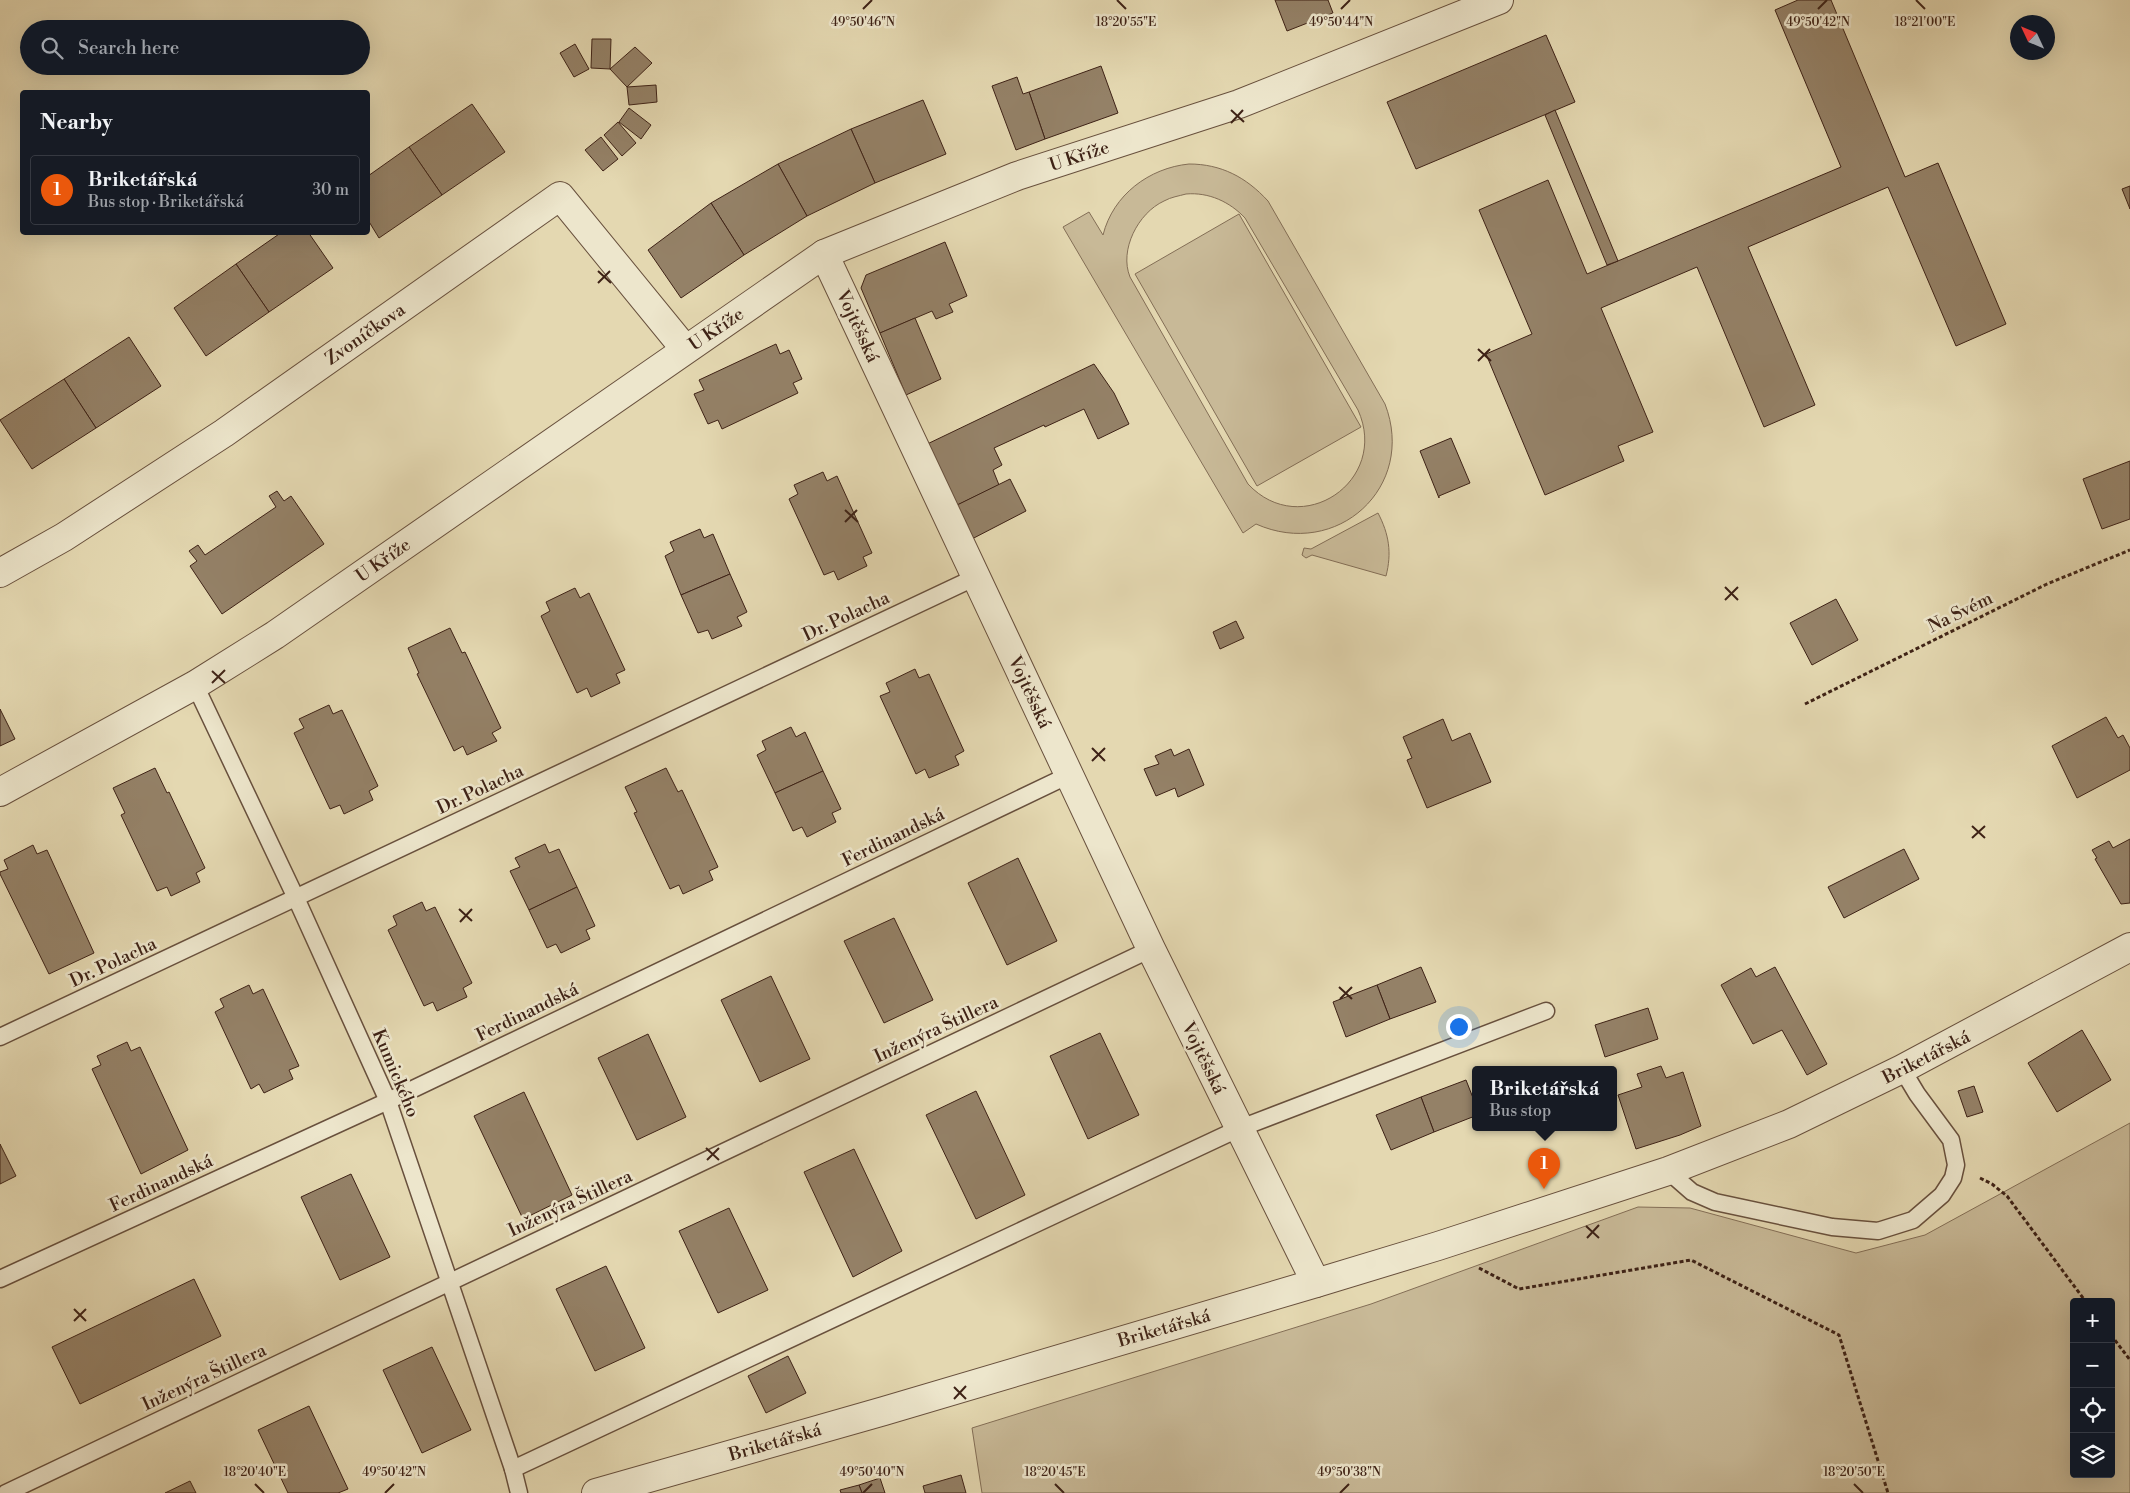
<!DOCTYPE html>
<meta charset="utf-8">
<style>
body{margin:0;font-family:"Libre Bodoni",serif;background:#20242c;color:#f1f3f6}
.controls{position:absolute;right:15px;bottom:15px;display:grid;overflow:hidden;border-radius:5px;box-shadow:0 5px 20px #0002}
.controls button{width:45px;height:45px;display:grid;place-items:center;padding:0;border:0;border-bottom:1px solid #363941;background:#171b24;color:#f1f3f6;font:25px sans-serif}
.compass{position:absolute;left:2010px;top:15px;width:45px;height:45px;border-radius:50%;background:#171b24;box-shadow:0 5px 20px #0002;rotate:314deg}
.you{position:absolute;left:1458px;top:1026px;width:18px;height:18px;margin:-12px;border:4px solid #fff;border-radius:50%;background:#1a73e8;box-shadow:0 0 0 8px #1a73e833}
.badge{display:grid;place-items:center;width:32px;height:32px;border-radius:50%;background:#ea580c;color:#fff;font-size:16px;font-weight:700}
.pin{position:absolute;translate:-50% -41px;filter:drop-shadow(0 1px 2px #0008)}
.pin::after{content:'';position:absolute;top:26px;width:18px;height:15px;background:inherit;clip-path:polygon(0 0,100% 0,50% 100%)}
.popup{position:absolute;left:1472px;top:1066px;width:145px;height:65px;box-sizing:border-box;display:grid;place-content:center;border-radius:5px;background:#171b24;filter:drop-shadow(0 1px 4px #0005);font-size:16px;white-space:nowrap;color:#9ea1a6}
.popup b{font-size:19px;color:#f1f3f6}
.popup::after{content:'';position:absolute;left:50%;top:100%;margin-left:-10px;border:10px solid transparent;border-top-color:#171b24}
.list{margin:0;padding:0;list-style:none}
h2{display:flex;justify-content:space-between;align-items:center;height:65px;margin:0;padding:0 20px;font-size:21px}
h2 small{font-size:16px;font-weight:400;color:#9ea1a6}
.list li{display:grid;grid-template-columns:32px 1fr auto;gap:15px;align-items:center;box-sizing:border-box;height:70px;margin:0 10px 10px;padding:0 10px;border:1px solid #363941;border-radius:5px}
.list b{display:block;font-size:19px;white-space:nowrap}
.list p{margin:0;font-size:16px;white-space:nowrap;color:#9ea1a6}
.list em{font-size:16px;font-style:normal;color:#9ea1a6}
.icon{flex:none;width:28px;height:28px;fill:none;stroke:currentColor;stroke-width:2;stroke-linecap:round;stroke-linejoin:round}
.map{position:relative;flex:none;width:2130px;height:1493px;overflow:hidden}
.search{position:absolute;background:#171b24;box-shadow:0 5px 20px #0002;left:20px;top:20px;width:350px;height:55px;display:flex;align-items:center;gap:12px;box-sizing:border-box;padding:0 18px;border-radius:28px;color:#9ea1a6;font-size:19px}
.panel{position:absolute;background:#171b24;box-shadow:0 5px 20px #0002;left:20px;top:90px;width:350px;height:145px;border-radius:5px}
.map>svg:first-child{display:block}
.green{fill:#c8b997;stroke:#836e56;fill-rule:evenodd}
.building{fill:#948167;stroke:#3e2216}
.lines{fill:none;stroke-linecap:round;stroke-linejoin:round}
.lane-casing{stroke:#68503d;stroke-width:19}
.street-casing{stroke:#68503d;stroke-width:30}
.path{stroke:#3e2216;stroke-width:3;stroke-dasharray:4 2.5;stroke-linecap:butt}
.lane{stroke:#ede6cc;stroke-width:16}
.street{stroke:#ede6cc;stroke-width:28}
.ticks{fill:none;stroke:#3e2216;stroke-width:2}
.labels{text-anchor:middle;stroke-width:5;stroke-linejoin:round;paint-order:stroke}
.street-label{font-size:18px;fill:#3e2216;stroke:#ede6cc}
.ticks-label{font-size:12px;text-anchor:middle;fill:#3e2216;stroke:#ede6cc;stroke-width:5;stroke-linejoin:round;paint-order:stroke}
</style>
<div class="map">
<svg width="2130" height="1493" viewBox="0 0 2130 1493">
<rect width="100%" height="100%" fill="#e4d8b1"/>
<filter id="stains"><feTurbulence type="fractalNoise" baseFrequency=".004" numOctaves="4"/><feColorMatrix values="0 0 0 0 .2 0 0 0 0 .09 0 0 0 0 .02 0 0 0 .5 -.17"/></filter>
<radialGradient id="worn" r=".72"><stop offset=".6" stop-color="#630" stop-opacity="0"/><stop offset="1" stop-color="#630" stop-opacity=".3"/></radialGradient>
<g class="green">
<path d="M1189 164C1221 164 1246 177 1268 201L1385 404C1417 487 1337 560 1256 524L1243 533 1063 227 1089 212 1103 235C1113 195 1149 168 1189 164ZM1186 194C1209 192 1230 202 1245 218L1358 410C1390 481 1301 541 1248 484L1130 277C1119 250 1138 213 1164 201 1171 197 1179 196 1186 194Z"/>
<path d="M1239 214 1361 427 1257 486 1135 274Z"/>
<path d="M1378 513C1389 534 1392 553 1386 576L1312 555 1306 558 1302 555 1304 548 1311 549Z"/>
<path d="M2130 1123V1493H982L972 1428 1371 1304 1638 1207 1690 1208 1856 1253 1925 1235ZM2074 1302H2111V1474H2074Z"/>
</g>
<g class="building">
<path d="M1275 0H1328L1333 13 1287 31Z"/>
<path d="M1798 0H1831L1905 177 1938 163 2006 324 1956 346 1888 187 1748 247 1815 405 1764 427 1697 267 1601 308 1653 432 1618 446 1624 461 1545 495 1486 354 1532 334 1479 210 1548 180 1587 274 1841 167 1775 10Z"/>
<path d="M1546 35 1575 102 1416 169 1387 102Z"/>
<path d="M592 39H611L610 69 591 68Z"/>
<path d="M575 44 589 69 574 77 560 53Z"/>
<path d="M635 47 652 63 627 87 610 69Z"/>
<path d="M1101 66 1118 113 1045 139 1029 92Z"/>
<path d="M1017 77 1023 94 1029 92 1045 139 1016 150 992 86Z"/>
<path d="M656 85 657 102 629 105 627 87Z"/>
<path d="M923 100 946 154 875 183 851 129Z"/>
<path d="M472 104 505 152 442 195 409 147Z"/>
<path d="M629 108 651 125 641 139 619 122Z"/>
<path d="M1555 110 1618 261 1607 265 1545 115Z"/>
<path d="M618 122 636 143 622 156 604 135Z"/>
<path d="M851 129 875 183 807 216 778 164Z"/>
<path d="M601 137 618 159 603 171 585 150Z"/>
<path d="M409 147 442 195 379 238 368 220V176Z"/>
<path d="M778 164 807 216 744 255 711 203Z"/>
<path d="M2130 186V209L2122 189Z"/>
<path d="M711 203 744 255 681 298 648 250Z"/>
<path d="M282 232H308L333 268 269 312 236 264Z"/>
<path d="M945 242 967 296 949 304 953 312 936 319 932 311 880 333 861 288 866 275Z"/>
<path d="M236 264 269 312 206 356 174 308Z"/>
<path d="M915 318 941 379 906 395 880 333Z"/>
<path d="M129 337 161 386 96 428 64 379Z"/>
<path d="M776 344 780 354 789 350 802 379 793 383 798 393 722 429 718 420 708 424 694 394 704 390 699 380Z"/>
<path d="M1094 364 1114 393 1129 424 1098 439 1084 409 1045 427 1044 425 994 448 1002 465 993 470 999 485 951 508 921 447Z"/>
<path d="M64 379 96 428 32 469 0 420Z"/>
<path d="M1451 438 1470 483 1439 496V498L1420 451Z"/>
<path d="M2130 461V519L2102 529 2083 479Z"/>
<path d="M823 472 827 481 837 476 872 553 863 557 867 566 838 580 834 571 824 575 789 499 798 494 794 485Z"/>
<path d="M1010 479 1026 511 968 541 951 508Z"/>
<path d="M277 491 284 501 291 496 324 544 222 614 190 566 197 561 189 551 198 545 205 555 276 507 269 496Z"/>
<path d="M700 529 704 538 713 534 730 574 681 595 665 556 674 551 670 542Z"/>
<path d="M730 574 747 612 737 617 742 626 712 639 708 630 698 633 681 595Z"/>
<path d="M575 588 580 598 589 593 625 670 616 674 620 683 591 697 587 688 577 693 541 616 550 611 546 602Z"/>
<path d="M1836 599 1858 640 1812 665 1790 623Z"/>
<path d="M1236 621 1244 638 1220 649 1213 632Z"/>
<path d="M450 628 462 653 465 652 501 728 492 733 497 741 467 755 463 746 454 751 417 674 419 673 408 648Z"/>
<path d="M915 669 919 678 929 674 964 751 955 756 959 765 929 778 925 769 916 774 880 696 890 692 886 683Z"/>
<path d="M329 705 333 714 342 710 378 786 369 791 373 800 344 814 340 805 330 809 294 733 304 728 299 719Z"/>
<path d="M0 709 15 739 0 746Z"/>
<path d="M2106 717 2118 738 2123 735 2130 748V770L2077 798 2052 746Z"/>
<path d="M1443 719 1452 741 1470 733 1491 782 1427 808 1407 760 1412 758 1403 737Z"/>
<path d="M791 727 796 737 805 732 823 771 775 793 757 755 766 750 762 741Z"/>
<path d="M1171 749 1174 756 1189 749 1204 785 1178 797 1175 788 1156 796 1144 769 1159 764 1155 756Z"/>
<path d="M155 768 167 793 169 792 205 868 196 873 200 882 171 896 167 887 157 891 121 815 125 813 113 788Z"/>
<path d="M666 768 678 792 682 790 718 867 709 871 713 880 683 894 679 885 670 889 634 813 637 812 625 787Z"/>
<path d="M823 771 841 809 832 813 836 822 807 837 802 827 793 831 775 793Z"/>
<path d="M2130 839V903L2121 904 2095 859 2097 858 2092 850 2109 841 2113 848Z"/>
<path d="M545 844 549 853 559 849 577 887 529 910 510 871 520 867 515 858Z"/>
<path d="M33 845 37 854 47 850 94 953 49 974 0 874V872L8 869 4 860Z"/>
<path d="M1904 849 1919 879 1844 918 1828 887Z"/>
<path d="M1018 858 1057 941 1007 965 968 883Z"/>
<path d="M577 887 595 926 586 930 590 939 561 953 556 944 547 948 529 910Z"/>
<path d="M422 902 426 911 435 907 472 983 463 988 467 997 437 1011 433 1002 424 1006 388 930 397 925 393 916Z"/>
<path d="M894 918 933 1000 884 1023 844 941Z"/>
<path d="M1421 967 1436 1002 1390 1019 1377 985Z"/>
<path d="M1775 967 1827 1064 1807 1075 1782 1030 1753 1044 1721 985 1751 968 1756 977Z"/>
<path d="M771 976 810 1059 760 1082 721 1000Z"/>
<path d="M249 985 253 994 263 989 299 1066 289 1070 293 1079 264 1093 259 1084 251 1089 215 1012 224 1007 220 999Z"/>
<path d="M1377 985 1390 1019 1346 1037 1333 1002Z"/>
<path d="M1648 1008 1658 1039 1605 1057 1595 1025Z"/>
<path d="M2082 1030 2111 1080 2057 1112 2028 1063Z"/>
<path d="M1100 1033 1139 1115 1088 1139 1050 1056Z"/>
<path d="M648 1034 686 1117 637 1140 598 1058Z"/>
<path d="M127 1042 131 1051 140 1047 188 1150 141 1174 92 1069 101 1065 97 1056Z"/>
<path d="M1661 1066 1666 1078 1683 1072 1701 1126 1680 1135 1636 1149 1618 1095 1642 1087 1637 1074Z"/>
<path d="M1466 1080 1475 1103V1116L1434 1132 1421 1097Z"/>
<path d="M1974 1086 1983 1112 1967 1117 1958 1091Z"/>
<path d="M976 1091 1025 1195 976 1219 926 1115Z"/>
<path d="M524 1092 572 1195 523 1219 474 1116Z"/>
<path d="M1421 1097 1434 1132 1391 1150 1376 1115Z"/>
<path d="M0 1144 16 1176 0 1184Z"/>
<path d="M854 1149 902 1251 853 1277 804 1172Z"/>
<path d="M351 1174 390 1257 340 1280 301 1197Z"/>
<path d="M729 1208 768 1290 718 1313 679 1231Z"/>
<path d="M606 1266 645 1348 595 1371 556 1289Z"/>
<path d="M194 1279 221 1336 80 1404 52 1347Z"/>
<path d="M432 1347 471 1430 422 1453 383 1370Z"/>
<path d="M788 1356 806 1393 766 1413 748 1376Z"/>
<path d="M309 1406 348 1489 338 1493H288L258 1430Z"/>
<path d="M961 1475 966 1493H925L923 1486Z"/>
<path d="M880 1478 885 1493H862L859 1485Z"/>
<path d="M190 1481 196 1493H165Z"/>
<path d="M859 1485 862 1493H841L840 1490Z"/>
</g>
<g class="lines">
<defs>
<g id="lane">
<path d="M195 685 296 898 388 1101 513 1469 519 1493"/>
<path d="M0 1037 976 577"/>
<path d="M1668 1171 1692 1192 1715 1202 1832 1227 1878 1231 1913 1220 1942 1195 1953 1178 1956 1165 1951 1140 1917 1094 1902 1069"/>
<path d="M0 1279 388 1101 1069 775"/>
<path d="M513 1469 1238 1129 1546 1011"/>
<path d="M6 1493 1151 949"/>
</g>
<g id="street">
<path d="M824 254 1151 949 1316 1283"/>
<path d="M0 573 64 537 224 433 560 196 685 349"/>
<path d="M0 792 195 685 275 635 824 254 1017 176 1239 104 1499 0"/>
<path d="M596 1493 884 1411 1316 1283 1438 1246 1668 1171 1789 1124 1902 1069 2130 947"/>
</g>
</defs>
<use href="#lane" class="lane-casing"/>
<use href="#street" class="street-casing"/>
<g class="path">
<path d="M1805 704 2047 584 2130 550"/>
<path d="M1980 1178 1992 1184 2007 1196 2086 1302"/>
<path d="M1479 1268 1519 1289 1691 1260 1839 1335 1888 1493"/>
<path d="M2111 1335 2130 1360"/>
</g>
<use href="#lane" class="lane"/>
<use href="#street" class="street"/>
</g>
<path class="ticks" d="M1117 0 1126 9M1916 0 1925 9M863 9 872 0M1341 9 1350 0M1818 9 1827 0M1231 110 1244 122M1231 123 1243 110M598 271 611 283M598 283 610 271M1478 349 1491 361M1478 361 1490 349M845 510 858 522M845 522 857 510M1725 587 1738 600M1725 600 1738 587M212 671 225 683M212 683 225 670M1092 748 1105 761M1092 761 1105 748M1972 826 1985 838M1972 838 1985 826M459 909 472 921M460 922 472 909M1339 987 1352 999M1340 999 1352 987M706 1148 719 1160M707 1160 719 1148M1586 1226 1599 1238M1587 1238 1599 1225M74 1309 86 1321M74 1321 86 1309M954 1387 966 1399M954 1399 966 1386M255 1484 264 1493M1055 1484 1064 1493M1854 1484 1863 1493M385 1493 394 1484M863 1493 872 1484M1340 1493 1349 1484"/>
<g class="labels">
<g class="street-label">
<text transform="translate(1079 156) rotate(-18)" y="6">U Kříže</text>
<text transform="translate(858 326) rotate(65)" y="6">Vojtěšská</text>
<text transform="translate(716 329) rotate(-34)" y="6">U Kříže</text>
<text transform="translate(365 334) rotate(-35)" y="6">Zvoníčkova</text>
<text transform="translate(383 560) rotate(-35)" y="6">U Kříže</text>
<text transform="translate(1960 612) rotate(-26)" y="6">Na Svém</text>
<text transform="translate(846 616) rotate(-25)" y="6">Dr. Polacha</text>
<text transform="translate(1030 692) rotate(65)" y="6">Vojtěšská</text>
<text transform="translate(480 789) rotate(-25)" y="6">Dr. Polacha</text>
<text transform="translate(893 837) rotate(-26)" y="6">Ferdinandská</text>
<text transform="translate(113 962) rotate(-25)" y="6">Dr. Polacha</text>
<text transform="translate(527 1012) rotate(-26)" y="6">Ferdinandská</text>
<text transform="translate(936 1029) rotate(-25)" y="6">Inženýra Štillera</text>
<text transform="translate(1926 1057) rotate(-27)" y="6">Briketářská</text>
<text transform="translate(1204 1058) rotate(64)" y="6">Vojtěšská</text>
<text transform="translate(396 1073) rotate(67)" y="6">Kumického</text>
<text transform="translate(161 1183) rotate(-25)" y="6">Ferdinandská</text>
<text transform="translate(570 1203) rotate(-25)" y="6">Inženýra Štillera</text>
<text transform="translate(1164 1328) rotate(-16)" y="6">Briketářská</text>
<text transform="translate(204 1377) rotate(-25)" y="6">Inženýra Štillera</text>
<text transform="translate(775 1442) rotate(-16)" y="6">Briketářská</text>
</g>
</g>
<g class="ticks-label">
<text x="1126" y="26">18°20'55"E</text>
<text x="1925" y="26">18°21'00"E</text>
<text x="863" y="26">49°50'46"N</text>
<text x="1341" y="26">49°50'44"N</text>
<text x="1818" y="26">49°50'42"N</text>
<text x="394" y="1476">49°50'42"N</text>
<text x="872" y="1476">49°50'40"N</text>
<text x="1349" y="1476">49°50'38"N</text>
<text x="255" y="1476">18°20'40"E</text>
<text x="1055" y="1476">18°20'45"E</text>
<text x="1854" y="1476">18°20'50"E</text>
</g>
<rect width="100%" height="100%" filter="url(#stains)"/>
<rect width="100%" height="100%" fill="url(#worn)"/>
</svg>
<div class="controls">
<button>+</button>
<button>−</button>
<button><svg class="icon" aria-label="locate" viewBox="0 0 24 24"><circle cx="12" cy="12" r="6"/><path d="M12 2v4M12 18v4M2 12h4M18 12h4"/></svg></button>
<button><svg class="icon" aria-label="layers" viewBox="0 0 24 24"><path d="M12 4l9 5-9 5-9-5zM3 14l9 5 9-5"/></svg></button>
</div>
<svg class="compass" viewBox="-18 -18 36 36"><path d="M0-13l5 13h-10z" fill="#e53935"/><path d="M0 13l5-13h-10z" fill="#9ea1a6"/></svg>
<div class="you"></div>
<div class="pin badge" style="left:1544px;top:1189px">1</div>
<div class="popup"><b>Briketářská</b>Bus stop</div>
<div class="search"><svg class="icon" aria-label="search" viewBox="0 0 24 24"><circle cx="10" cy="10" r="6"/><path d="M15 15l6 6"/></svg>Search here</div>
<section class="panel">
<h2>Nearby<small></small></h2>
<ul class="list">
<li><span class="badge">1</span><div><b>Briketářská</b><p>Bus stop · Briketářská</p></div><em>30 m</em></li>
</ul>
</section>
</div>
